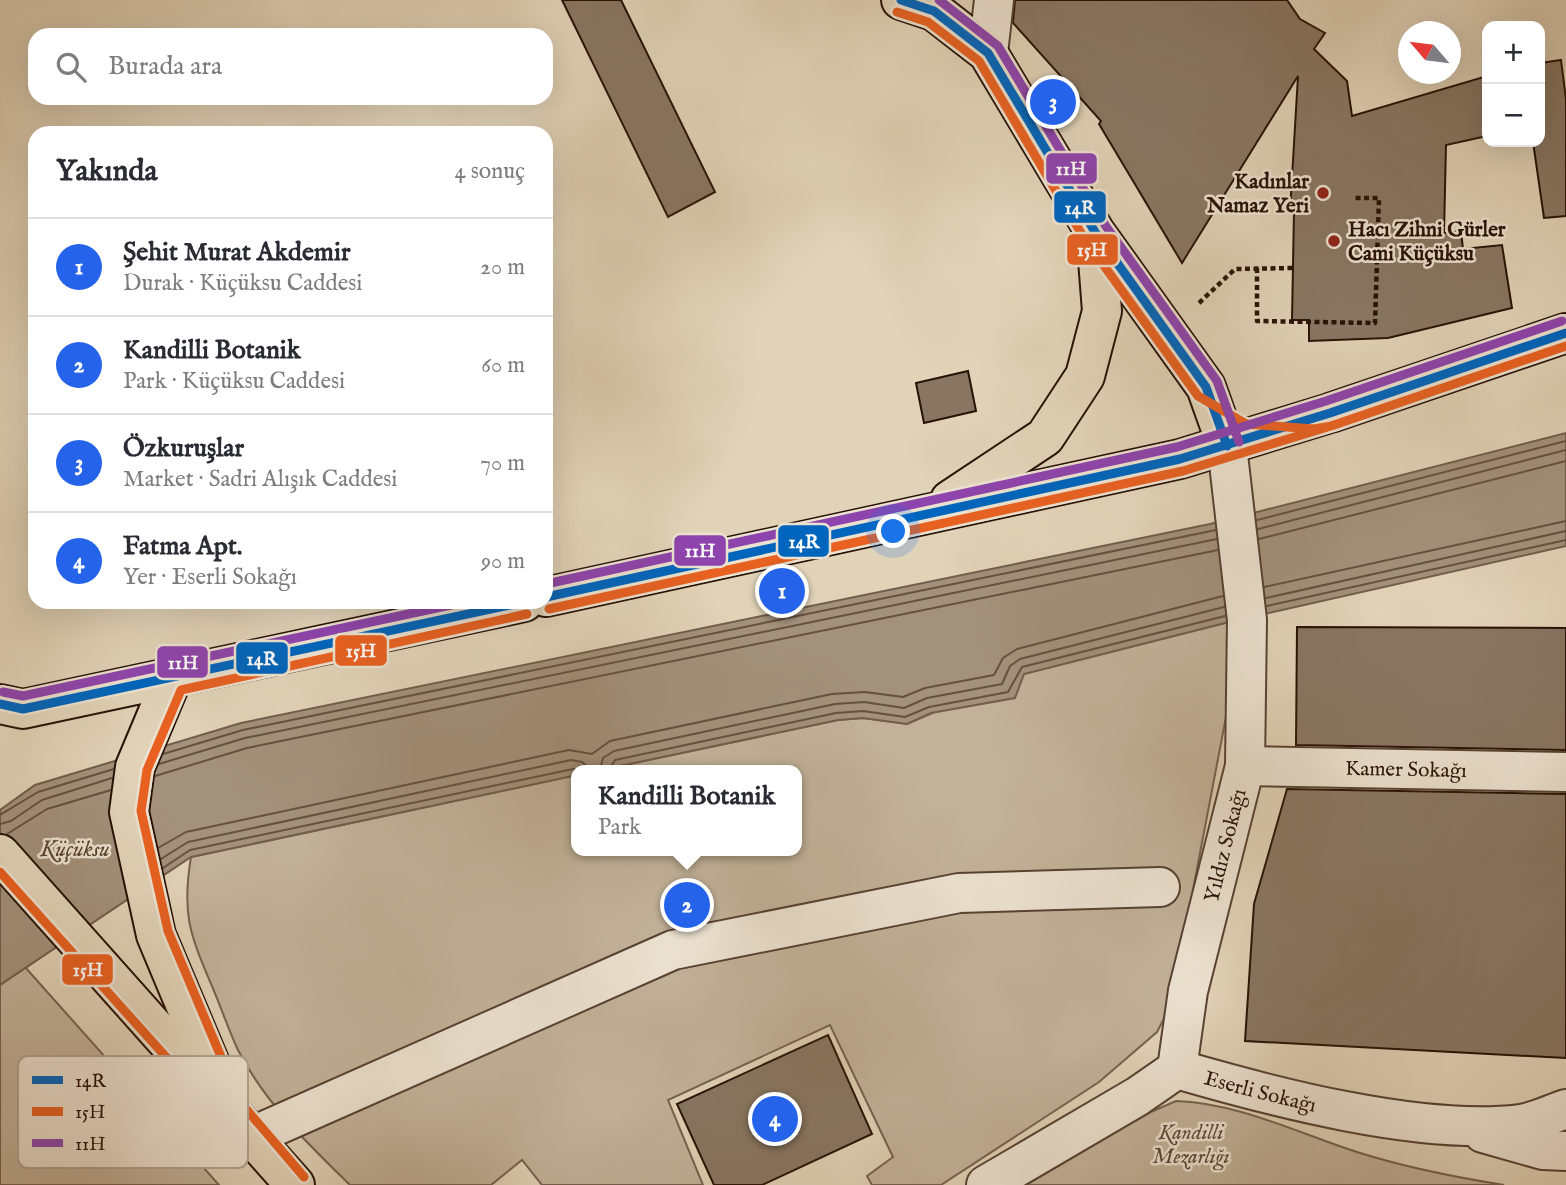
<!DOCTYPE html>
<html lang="tr">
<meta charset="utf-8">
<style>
body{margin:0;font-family:"IM FELL English",serif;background:#f2f2f3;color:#2b2b33}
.controls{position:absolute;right:21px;top:21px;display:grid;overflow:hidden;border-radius:14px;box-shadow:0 7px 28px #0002}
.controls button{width:63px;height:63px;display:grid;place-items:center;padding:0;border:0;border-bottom:2px solid #e1e1e2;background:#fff;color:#2b2b33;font:35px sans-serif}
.compass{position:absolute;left:1398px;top:21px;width:63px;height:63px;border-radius:50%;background:#fff;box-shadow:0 7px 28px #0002;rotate:298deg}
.you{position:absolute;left:894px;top:532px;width:24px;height:24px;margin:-18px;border:5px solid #fff;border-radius:50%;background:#1a73e8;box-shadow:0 0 0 10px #1a73e833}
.badge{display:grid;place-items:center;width:46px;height:46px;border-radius:50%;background:#2563eb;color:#fff;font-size:23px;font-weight:700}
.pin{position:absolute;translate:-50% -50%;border:4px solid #fff;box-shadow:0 2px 7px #0006}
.popup{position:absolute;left:571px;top:765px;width:231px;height:91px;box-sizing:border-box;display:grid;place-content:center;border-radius:14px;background:#fff;filter:drop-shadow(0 2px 5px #0005);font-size:23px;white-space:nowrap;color:#7c7c81}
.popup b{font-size:26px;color:#2b2b33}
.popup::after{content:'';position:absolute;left:50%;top:100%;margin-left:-14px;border:14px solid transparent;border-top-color:#fff}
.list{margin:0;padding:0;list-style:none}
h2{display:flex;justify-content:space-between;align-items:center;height:91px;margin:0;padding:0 28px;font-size:30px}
h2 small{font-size:23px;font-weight:400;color:#7c7c81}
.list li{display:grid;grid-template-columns:46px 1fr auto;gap:21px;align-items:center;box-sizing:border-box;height:98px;padding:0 28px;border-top:2px solid #e1e1e2}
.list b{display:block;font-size:26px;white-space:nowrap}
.list p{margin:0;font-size:23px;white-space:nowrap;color:#7c7c81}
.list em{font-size:23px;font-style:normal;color:#7c7c81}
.icon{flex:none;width:38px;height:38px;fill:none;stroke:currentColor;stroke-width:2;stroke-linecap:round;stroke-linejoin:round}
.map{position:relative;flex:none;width:1566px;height:1185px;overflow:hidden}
.search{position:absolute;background:#fff;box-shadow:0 7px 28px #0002;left:28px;top:28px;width:525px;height:77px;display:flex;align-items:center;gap:18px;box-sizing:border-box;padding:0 24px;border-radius:21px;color:#7c7c81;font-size:26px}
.panel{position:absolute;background:#fff;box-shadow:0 7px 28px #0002;left:28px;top:126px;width:525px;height:483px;border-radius:21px}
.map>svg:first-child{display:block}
.green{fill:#c2b29a;stroke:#756250;stroke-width:2}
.water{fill:#a2917b;stroke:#715e4c;stroke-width:2}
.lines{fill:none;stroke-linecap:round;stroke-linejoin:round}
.shore{stroke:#655140;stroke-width:2}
.building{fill:#887662;stroke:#281105;stroke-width:2}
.minor-casing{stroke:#564232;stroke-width:42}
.major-casing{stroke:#281105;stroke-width:42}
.path{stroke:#281105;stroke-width:4.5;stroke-dasharray:5 3.5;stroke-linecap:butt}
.minor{stroke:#ece2d1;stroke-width:38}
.major{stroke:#e1d3b8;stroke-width:38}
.bus-1-casing{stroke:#ece2d1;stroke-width:14}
.bus-2-casing{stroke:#ece2d1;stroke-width:14}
.bus-3-casing{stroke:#ece2d1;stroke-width:14}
.bus-1{stroke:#0065bd;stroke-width:9}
.bus-2{stroke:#e86121;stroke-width:9}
.bus-3{stroke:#8e44ad;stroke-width:9}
.poi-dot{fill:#8f2418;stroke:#ece2d1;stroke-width:2.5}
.labels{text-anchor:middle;stroke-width:5;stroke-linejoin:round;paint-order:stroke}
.poi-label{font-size:21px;font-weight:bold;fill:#281105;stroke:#ece2d1;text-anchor:end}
.street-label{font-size:21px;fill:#281105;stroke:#ece2d1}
.park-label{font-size:21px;font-style:italic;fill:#5e4939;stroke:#ece2d1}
.water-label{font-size:23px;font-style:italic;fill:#594434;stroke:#ece2d1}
.key{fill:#ece2d1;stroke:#b1a394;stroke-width:2}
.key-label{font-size:19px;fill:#281105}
.line-badge{stroke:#ece2d1;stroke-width:2.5}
.badge-label{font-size:19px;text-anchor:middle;font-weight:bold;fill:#fff}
</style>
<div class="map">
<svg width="1566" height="1185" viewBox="0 0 1566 1185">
<rect width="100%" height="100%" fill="#e1d3b8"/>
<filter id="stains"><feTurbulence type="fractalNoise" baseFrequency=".00286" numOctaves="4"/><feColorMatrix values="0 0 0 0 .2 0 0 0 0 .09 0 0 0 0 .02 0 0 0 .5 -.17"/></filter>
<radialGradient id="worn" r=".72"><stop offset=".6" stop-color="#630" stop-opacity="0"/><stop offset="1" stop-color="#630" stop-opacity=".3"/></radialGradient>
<g class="green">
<path d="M1229 622 1231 675 1226 717 1171 1005 1157 1032 1099 1082 941 1185H872L867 1176 893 1157 830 1025 668 1100 703 1185H542L522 1160 491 1185H350C308 1144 265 1103 238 1050 229 1031 222 1010 214 991 191 936 181 917 191 857L577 775V851H797V770H601L838 720 863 718 907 724 1023 674Z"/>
<path d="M25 967 219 1185H0V985Z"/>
<path d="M1176 1101C1238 1103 1298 1133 1357 1152 1404 1167 1454 1177 1504 1185H1026L1151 1112Z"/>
</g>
<path class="water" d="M1566 433V546L1229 622 1024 674 1015 698 931 713 907 724 863 718 838 720 601 770H577V775L191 857 0 985V810L35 785 241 723 1210 524Z"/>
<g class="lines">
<g class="shore">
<path d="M1257 520 1566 441"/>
<path d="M1258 529 1566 450"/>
<path d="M1259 539 1566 461"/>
<path d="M1264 587 1566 521"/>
<path d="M1266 598 1566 531"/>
<path d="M1267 606 1566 540"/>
<path d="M163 754 243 730 1216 530"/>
<path d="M159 764 245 738 1217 539"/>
<path d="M600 770 603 758 614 751 835 704 864 702 904 708 927 698 1002 684 1010 666 1020 659 1224 607"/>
<path d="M609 770 615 760 836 713 863 711 905 717 929 707 1008 692 1022 667 1225 616"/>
<path d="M155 776 247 748 1218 550"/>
<path d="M0 815 38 792 114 769"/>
<path d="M0 824 11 821 42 800 112 778"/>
<path d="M7 834 47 809 111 790"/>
<path d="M158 848 186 832 569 750 592 754 610 741 832 694 865 692 903 697 925 688 994 675 1003 658 1017 649 1223 596"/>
<path d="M161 859 188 842 571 760 582 762 591 770"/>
<path d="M163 868 190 850 573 769 580 770"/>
</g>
</g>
<g class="building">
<path d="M562 0H621L715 192 668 217Z"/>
<path d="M1015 0H1287L1300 19 1325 33 1314 49 1347 81 1352 116 1487 76V136L1446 145 1444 233 1461 231 1463 249 1502 245 1512 308 1388 338 1309 341V320H1292L1294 211H1290L1298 76 1182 263 1099 124 1101 121 1013 23Z"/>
<path d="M1561 60 1566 99V216L1544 218 1533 142H1540V63Z"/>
<path d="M968 371 976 411 924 423 916 383Z"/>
<path d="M1297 627 1566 628V750L1296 745Z"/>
<path d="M1287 789 1566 794V1058L1245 1041 1254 904Z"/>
<path d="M828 1035 872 1134 762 1185H714L677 1104Z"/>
</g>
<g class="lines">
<defs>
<g id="minor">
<path d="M988 53 994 0"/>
<path id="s1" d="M1245 766 1566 772"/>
<path id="s2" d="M1177 1069 1188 991 1245 766 1247 620 1227 446"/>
<path d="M1483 1133 1543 1150 1566 1151"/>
<path d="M253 1136 673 950 959 893 1160 887"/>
<path id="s3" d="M986 1185 1138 1096 1177 1069C1273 1097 1421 1136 1520 1124 1535 1122 1551 1114 1566 1109"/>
</g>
<g id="major">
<path d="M901 0 934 11 988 53 1095 232 1206 387 1227 446"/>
<path d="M950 500 1045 437 1085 376 1102 311 1096 234"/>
<path d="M546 597 1180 459 1330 413 1566 333"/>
<path d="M172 679 135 767 129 812 156 935 229 1109"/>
<path d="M0 704 23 709 524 602"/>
<path d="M0 854 295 1185"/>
</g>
</defs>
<use href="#minor" class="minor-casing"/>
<use href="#major" class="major-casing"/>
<g class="path">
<path d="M1257 268V321L1375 323 1379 198H1355"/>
<path d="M1199 303 1235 269 1293 268"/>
</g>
<use href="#minor" class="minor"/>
<use href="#major" class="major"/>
<defs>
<g id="bus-1">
<path d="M901 0 934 11 988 53 1095 232 1206 387 1227 446"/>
<path d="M546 597 1180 459 1330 413 1566 333"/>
<path d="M0 704 23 709 524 602"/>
</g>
<g id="bus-2">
<path d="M897 12 928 22 979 61 1084 238 1198 396 1246 424 1314 429 1326 427"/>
<path d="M549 609 1183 471 1334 425 1566 346"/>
<path d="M0 872 175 1067"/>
<path d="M304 1177 240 1102 168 931 141 811 147 770 181 690 527 614"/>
</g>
<g id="bus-3">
<path d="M939 0 998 46 1105 225 1217 381 1239 442"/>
<path d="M546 584 1177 447 1326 401 1562 321"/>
<path d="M3 692 23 696 465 602"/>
</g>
</defs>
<use href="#bus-1" class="bus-1-casing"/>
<use href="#bus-2" class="bus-2-casing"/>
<use href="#bus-3" class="bus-3-casing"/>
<use href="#bus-1" class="bus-1"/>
<use href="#bus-2" class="bus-2"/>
<use href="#bus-3" class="bus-3"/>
</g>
<g class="poi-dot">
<circle cx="1323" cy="193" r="7"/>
<circle cx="1334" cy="241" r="7"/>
</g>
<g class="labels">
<g class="poi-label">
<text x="1309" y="188">Kadınlar<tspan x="1309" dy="24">Namaz Yeri</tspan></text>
<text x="1348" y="236" text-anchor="start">Hacı Zihni Gürler<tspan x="1348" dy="24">Cami Küçüksu</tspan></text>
</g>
<g class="street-label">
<text dy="7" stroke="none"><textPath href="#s1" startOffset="161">Kamer Sokağı</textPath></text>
<text dy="7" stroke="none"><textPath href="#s2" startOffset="229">Yıldız Sokağı</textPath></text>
<text dy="7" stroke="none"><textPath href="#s3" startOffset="310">Eserli Sokağı</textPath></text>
</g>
<g class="park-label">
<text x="1191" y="1139">Kandilli<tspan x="1191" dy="24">Mezarlığı</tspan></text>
</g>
<g class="water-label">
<text x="75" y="856">Küçüksu</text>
</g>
</g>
<rect x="18" y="1056" width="230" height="112" rx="10" class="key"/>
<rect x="32" y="1076" width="31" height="8" fill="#0065bd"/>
<rect x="32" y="1107" width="31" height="9" fill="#e86121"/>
<rect x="32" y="1139" width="31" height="8" fill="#8e44ad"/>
<g class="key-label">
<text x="75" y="1087">14R</text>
<text x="75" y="1118">15H</text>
<text x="75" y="1150">11H</text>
</g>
<g class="line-badge">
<rect x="1045" y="152" width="53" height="33" rx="7" fill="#8e44ad"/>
<rect x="1053" y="190" width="54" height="34" rx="7" fill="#0065bd"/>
<rect x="1066" y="233" width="53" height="33" rx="7" fill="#e86121"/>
<rect x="777" y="524" width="53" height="34" rx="7" fill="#0065bd"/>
<rect x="673" y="534" width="54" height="33" rx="7" fill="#8e44ad"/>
<rect x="334" y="634" width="54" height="33" rx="7" fill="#e86121"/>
<rect x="235" y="641" width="54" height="34" rx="7" fill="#0065bd"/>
<rect x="156" y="645" width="53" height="34" rx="7" fill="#8e44ad"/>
<rect x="61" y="953" width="53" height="33" rx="7" fill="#e86121"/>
</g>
<g class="badge-label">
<text x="1071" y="175">11H</text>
<text x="1080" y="214">14R</text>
<text x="1092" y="256">15H</text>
<text x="804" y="548">14R</text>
<text x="700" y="557">11H</text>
<text x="361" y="657">15H</text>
<text x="262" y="665">14R</text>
<text x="183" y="669">11H</text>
<text x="88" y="976">15H</text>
</g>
<rect width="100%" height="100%" filter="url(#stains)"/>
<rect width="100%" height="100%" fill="url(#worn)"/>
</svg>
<div class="controls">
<button>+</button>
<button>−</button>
</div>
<svg class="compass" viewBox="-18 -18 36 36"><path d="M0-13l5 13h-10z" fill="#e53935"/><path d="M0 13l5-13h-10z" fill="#7c7c81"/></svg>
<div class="you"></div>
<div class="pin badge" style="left:782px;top:591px">1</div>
<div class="pin badge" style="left:687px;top:905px">2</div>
<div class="popup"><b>Kandilli Botanik</b>Park</div>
<div class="pin badge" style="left:1053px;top:102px">3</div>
<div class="pin badge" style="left:775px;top:1119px">4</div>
<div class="search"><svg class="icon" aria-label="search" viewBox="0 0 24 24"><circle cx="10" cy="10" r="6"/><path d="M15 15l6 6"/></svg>Burada ara</div>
<section class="panel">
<h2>Yakında<small>4 sonuç</small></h2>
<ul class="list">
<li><span class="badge">1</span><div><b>Şehit Murat Akdemir</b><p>Durak · Küçüksu Caddesi</p></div><em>20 m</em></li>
<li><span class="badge">2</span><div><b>Kandilli Botanik</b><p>Park · Küçüksu Caddesi</p></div><em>60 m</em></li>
<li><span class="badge">3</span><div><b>Özkuruşlar</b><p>Market · Sadri Alışık Caddesi</p></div><em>70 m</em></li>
<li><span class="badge">4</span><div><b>Fatma Apt.</b><p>Yer · Eserli Sokağı</p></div><em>90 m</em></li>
</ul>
</section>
</div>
